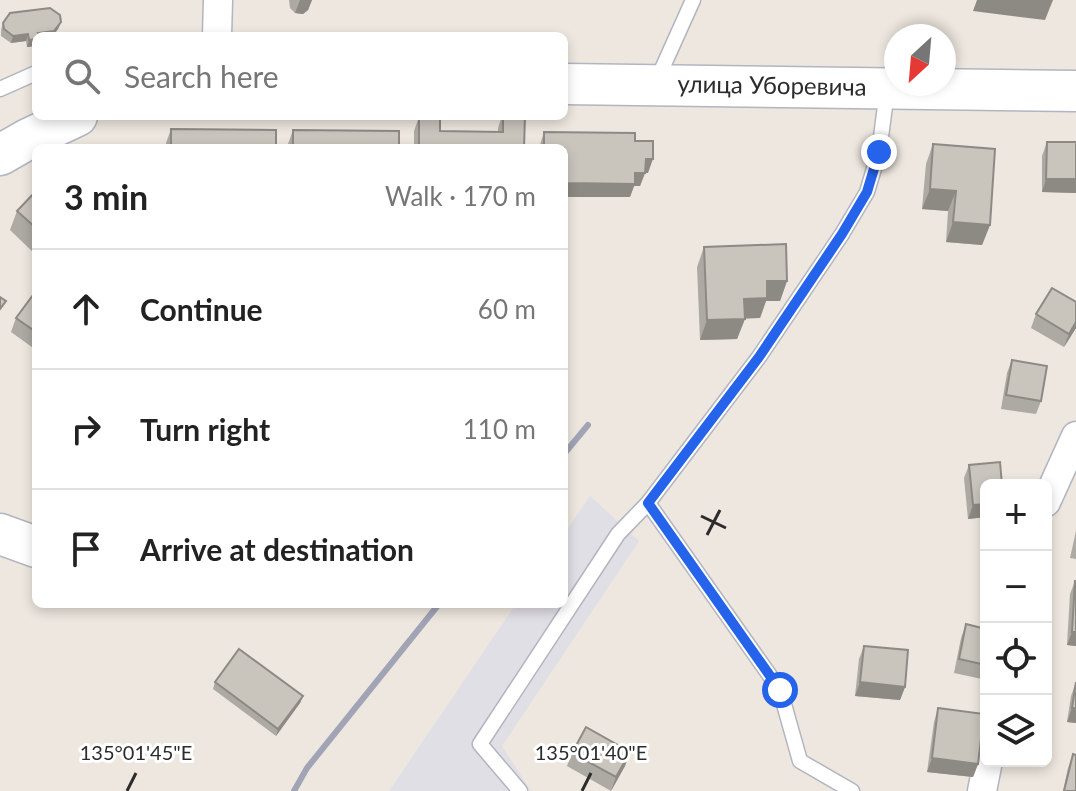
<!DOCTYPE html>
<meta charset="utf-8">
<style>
body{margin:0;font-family:Lato,sans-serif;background:#f6f6f6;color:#222}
.controls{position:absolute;right:24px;bottom:24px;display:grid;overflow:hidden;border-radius:12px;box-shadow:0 4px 12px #0003}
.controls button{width:72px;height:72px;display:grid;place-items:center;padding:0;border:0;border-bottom:2px solid #e0e0e0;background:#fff;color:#222;font:40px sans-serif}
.compass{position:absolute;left:884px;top:24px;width:72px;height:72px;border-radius:50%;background:#fff;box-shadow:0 4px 12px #0003;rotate:206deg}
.stop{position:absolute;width:24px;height:24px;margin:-18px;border:6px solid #2563eb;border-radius:50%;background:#fff}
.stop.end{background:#2563eb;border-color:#fff;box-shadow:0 2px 8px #0008}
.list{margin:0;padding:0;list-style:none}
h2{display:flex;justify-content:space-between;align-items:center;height:104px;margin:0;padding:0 32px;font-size:34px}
h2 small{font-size:26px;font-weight:400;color:#767676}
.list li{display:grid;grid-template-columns:52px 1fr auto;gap:24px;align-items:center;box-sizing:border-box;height:120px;padding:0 32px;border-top:2px solid #e0e0e0}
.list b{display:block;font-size:30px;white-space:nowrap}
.list em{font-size:26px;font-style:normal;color:#767676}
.icon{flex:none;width:44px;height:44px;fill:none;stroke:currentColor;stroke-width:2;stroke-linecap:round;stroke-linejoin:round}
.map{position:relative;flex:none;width:1076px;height:791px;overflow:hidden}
.search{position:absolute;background:#fff;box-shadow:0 4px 12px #0003;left:32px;top:32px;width:536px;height:88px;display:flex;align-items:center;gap:20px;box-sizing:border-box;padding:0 28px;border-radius:12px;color:#767676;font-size:30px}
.panel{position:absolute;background:#fff;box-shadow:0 4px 12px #0003;left:32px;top:144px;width:536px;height:464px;border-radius:12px}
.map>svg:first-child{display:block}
.industrial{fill:#e1dfe6}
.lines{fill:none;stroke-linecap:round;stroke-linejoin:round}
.service-casing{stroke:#b2b5bf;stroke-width:17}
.minor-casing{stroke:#b2b5bf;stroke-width:31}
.secondary-casing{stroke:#b2b5bf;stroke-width:43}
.service{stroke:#fff;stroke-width:14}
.minor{stroke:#fff;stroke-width:28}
.secondary{stroke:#fff;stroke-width:40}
.rail{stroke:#a1a4b5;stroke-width:6}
.wall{fill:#ada9a3}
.shaded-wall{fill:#8d8a84}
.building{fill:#c9c5bd;stroke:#8d8a84;stroke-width:2}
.route{stroke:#2563eb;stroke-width:10}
.ticks{fill:none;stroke:#2c2c2c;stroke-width:3}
.labels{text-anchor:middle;stroke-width:6;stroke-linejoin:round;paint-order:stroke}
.street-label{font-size:24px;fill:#2c2c2c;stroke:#fff}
.ticks-label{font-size:20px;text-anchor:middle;fill:#2c2c2c;stroke:#fff;stroke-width:6;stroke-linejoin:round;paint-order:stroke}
</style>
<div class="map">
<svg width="1076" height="791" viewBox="0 0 1076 791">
<rect width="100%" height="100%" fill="#ede7df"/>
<path class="industrial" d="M590 496 639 541 502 746 531 791H389L516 604H564V534Z"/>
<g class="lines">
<defs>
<g id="service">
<path d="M657 80 693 0"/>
<path d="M0 89 36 73"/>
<path d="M648 503 780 690 800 761 852 791"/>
<path d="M520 791 480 744 618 534 648 503 759 357 842 234 867 192 879 152 887 91"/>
</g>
<g id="minor">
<path d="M217 36 218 0"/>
<path d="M1046 502 1076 436"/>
<path d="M982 791 988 761"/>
</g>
<g id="secondary">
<path d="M564 84 1076 91"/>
<path d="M0 155 28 139 77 116"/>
<path d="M0 534 36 547"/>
</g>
</defs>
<use href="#service" class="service-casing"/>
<use href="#minor" class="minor-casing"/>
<use href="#secondary" class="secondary-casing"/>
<use href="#service" class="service"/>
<use href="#minor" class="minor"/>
<use href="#secondary" class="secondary"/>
<g class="rail">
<path d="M564 454 588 425"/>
<path d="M294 791 307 768 439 604"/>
</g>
</g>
<g class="wall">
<path d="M289 0H312L308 10 303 14 295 13 290 8Z"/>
<path d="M61 22 58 29 36 36V46L27 47 26 41 11 43 1 36V30L3 23Z"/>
<path d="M502 116H525L524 148H414V131L419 117 440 131 498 132V128Z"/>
<path d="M171 129 276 148H166V143Z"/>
<path d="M293 130 399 148H288V144Z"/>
<path d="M544 132 635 141 648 173H645L640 186H634L630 197H564V148H539Z"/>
<path d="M1047 142H1076V193L1042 192V156Z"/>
<path d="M933 144 990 225 982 245 946 242 948 211 922 209 926 164Z"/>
<path d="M36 191V255L10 230 17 211Z"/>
<path d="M704 247 787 281 780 301H766L760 318H745L737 339 700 340 697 267Z"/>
<path d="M36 291V350L11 332 16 318Z"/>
<path d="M1076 302V328L1064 347 1031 328 1036 314Z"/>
<path d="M1012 360 1041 401 1036 414 1001 409 1007 373Z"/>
<path d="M969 465 986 485V517L968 519 964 478Z"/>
<path d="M1076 531V559L1070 558Z"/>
<path d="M1075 581 1076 646 1067 645 1070 594Z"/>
<path d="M966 624 986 629V667L982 679 954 673 961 638Z"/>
<path d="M864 646 905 687 900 700 855 696 859 659Z"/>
<path d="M215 682 303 696 300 703 276 736 213 689Z"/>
<path d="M1076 682V723L1067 722 1071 696Z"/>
<path d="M938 708 978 764 973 777 927 772 934 722Z"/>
<path d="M630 752 625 766 611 791 567 766 572 753Z"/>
<path d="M1073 754 1076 791H1063L1068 768Z"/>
</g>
<g class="shaded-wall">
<path d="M300 0H312L308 10 303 14 295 13Z"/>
<path d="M977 0H1053L1045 20 973 11Z"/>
<path d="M61 22 58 29 53 36H37L38 33Z"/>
<path d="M28 34 26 41 11 43 13 36Z"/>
<path d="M36 38V46L27 47 29 40Z"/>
<path d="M646 159H653L648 173H645L640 186H634L630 197H564V183L635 173Z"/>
<path d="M1046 179H1076V193L1042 192Z"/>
<path d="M930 189 956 191 948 211 922 209Z"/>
<path d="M953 222 990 225 982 245 946 242Z"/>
<path d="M767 281H787L780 301H766L760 318 737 319 744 299Z"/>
<path d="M745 319 737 339 700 340 707 320Z"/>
<path d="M1076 322V328L1064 347 1069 334Z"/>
<path d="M986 504V517L968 519 973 505Z"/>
<path d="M1072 632H1076V646L1067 645Z"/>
<path d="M860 682 905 687 900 700 855 696Z"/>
<path d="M303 696 300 703 276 736 278 729Z"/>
<path d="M1072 708H1076V723L1067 722Z"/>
<path d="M630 752 625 766 611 791 616 777Z"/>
<path d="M932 758 978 764 973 777 927 772Z"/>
</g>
<g class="building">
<path d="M50 8 60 15 61 22 54 31 38 33 39 36H36V39L29 40 28 34 13 36 4 29 3 23 10 13Z"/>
<path d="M503 116H525L524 148H419V117H440V131L503 132Z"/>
<path d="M171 129 276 130V148H171Z"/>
<path d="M293 130 399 131V148H293Z"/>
<path d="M544 132 635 133V141H653V159H646L645 173H635V184L564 183V148H544Z"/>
<path d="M1047 142H1076V179H1046Z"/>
<path d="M933 144 995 149 990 225 953 222 956 191 930 189Z"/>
<path d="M36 191V228L17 211Z"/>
<path d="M786 244 787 281H767V298L744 299 745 319 707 320 704 247Z"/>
<path d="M1052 288 1076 302V322L1069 334 1036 314Z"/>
<path d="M36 291V332L16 318Z"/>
<path d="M0 297 6 301 0 309Z"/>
<path d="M1012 360 1047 366 1041 401 1006 395Z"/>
<path d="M1000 462 1002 485H986V504L973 505 969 465Z"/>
<path d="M1075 581H1076V632H1072Z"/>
<path d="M966 624 986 629V665L959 659Z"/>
<path d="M864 646 908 650 905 687 860 682Z"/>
<path d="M239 649 303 696 278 729 215 682Z"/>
<path d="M1076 682V708H1072Z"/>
<path d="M938 708 984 714 978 764 932 758Z"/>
<path d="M586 727 630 752 616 777 572 753Z"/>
<path d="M1073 754 1076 755V791H1064Z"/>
</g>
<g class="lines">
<path class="route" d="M780 690 648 503 759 357 842 234 867 192 879 152"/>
</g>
<path class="ticks" d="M701 516 726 528M707 535 720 510M127 791 136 773M582 791 591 773"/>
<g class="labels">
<g class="street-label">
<text transform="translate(772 86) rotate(1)" y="8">улица Уборевича</text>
</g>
</g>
<g class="ticks-label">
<text x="136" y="760">135°01'45"E</text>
<text x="591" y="760">135°01'40"E</text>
</g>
</svg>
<div class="controls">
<button>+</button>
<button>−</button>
<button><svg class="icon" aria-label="locate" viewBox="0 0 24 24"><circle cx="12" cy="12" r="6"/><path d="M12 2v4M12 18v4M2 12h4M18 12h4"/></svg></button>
<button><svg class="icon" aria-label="layers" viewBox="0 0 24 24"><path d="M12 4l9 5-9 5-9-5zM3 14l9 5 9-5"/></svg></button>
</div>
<svg class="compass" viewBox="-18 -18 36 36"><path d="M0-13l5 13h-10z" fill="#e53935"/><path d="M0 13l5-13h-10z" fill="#767676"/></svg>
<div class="stop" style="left:780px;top:690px"></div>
<div class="stop end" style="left:879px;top:152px"></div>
<div class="search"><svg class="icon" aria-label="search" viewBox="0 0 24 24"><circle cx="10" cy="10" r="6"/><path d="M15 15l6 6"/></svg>Search here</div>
<section class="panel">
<h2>3 min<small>Walk · 170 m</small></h2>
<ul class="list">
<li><svg class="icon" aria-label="ahead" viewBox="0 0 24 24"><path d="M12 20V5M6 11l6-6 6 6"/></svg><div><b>Continue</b></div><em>60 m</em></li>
<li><svg class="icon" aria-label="right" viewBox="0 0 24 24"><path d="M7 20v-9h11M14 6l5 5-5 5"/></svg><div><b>Turn right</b></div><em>110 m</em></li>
<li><svg class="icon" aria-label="arrive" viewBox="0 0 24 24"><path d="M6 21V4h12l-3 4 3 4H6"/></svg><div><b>Arrive at destination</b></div></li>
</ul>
</section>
</div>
